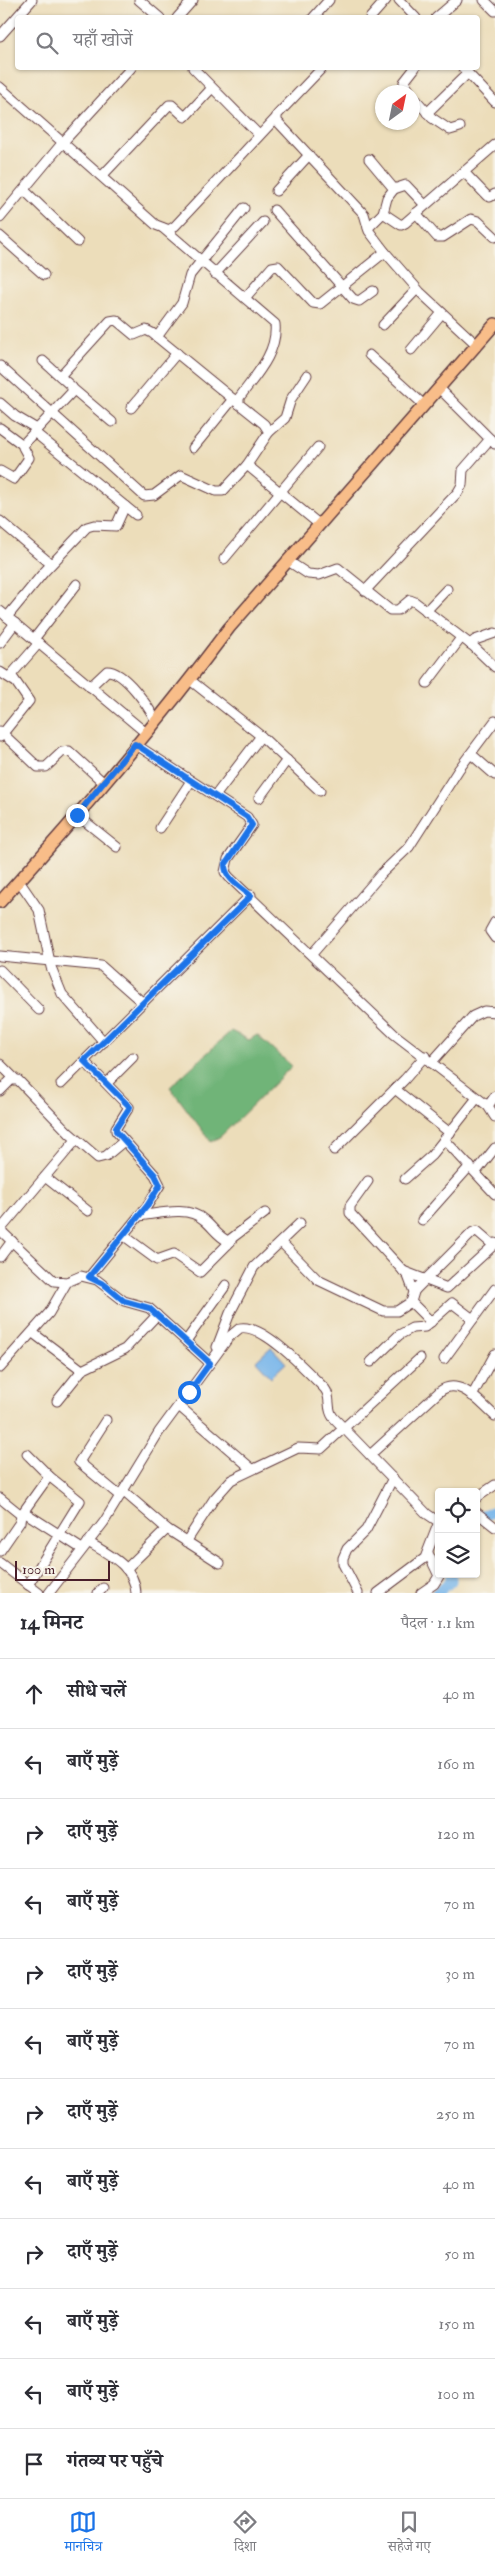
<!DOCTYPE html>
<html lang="hi">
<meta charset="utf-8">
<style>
body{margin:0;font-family:"IM FELL Double Pica","Noto Serif Devanagari",serif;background:#f7f7f7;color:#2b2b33}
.controls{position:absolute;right:15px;bottom:15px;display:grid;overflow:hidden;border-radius:5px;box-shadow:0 1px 4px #0004}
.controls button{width:45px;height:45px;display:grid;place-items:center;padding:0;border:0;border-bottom:1px solid #e1e1e2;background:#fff;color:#2b2b33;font:25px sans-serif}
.compass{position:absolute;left:375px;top:85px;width:45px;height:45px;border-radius:50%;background:#fff;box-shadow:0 1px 4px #0004;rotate:33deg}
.scale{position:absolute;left:15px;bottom:12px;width:95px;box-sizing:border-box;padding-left:5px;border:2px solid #4a1f2b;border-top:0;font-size:14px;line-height:18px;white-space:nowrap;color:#4a1f2b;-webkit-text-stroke:4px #f7f3e8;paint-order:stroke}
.stop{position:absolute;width:15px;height:15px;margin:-11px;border:4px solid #1a73e8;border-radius:50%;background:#fff}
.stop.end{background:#1a73e8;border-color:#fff;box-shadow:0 1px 5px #0008}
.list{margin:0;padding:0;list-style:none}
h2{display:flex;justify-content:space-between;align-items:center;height:65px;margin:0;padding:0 20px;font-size:21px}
h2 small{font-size:16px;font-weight:400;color:#7c7c81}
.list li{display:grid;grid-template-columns:32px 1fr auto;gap:15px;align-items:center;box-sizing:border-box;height:70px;padding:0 20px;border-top:1px solid #e1e1e2}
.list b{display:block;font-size:19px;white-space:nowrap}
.list em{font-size:16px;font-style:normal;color:#7c7c81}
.icon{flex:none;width:28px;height:28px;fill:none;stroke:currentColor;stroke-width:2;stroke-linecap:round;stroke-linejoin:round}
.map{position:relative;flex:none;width:495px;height:1593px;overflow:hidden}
.search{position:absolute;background:#fff;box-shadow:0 1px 4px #0004;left:15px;right:15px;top:15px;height:55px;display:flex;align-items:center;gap:12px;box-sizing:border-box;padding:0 18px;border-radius:5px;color:#7c7c81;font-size:19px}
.sheet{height:905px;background:#fff}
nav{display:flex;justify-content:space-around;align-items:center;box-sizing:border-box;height:70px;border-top:1px solid #e1e1e2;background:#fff;font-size:14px;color:#7c7c81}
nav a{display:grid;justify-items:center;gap:2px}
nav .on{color:#1a73e8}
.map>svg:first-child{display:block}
.forest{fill:#6fb478;stroke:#5c6a52}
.water{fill:#77b5ea;stroke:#606a8a}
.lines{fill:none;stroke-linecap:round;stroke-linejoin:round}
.river{stroke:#77b5ea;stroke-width:11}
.minor-casing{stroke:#623c40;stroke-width:11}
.major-casing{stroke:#623c40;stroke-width:14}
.minor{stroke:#fff;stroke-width:9}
.major{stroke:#f8bd89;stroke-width:11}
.route{stroke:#1a73e8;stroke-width:6}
</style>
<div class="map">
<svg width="495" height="1593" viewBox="0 0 495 1593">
<rect width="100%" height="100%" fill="#f7f3e8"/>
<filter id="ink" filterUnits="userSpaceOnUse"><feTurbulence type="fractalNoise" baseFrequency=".02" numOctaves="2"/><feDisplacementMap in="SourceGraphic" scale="10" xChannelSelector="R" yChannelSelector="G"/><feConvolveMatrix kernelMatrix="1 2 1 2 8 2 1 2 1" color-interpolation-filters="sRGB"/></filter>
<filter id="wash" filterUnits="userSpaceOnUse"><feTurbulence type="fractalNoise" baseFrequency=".0096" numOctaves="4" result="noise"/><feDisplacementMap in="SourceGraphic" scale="20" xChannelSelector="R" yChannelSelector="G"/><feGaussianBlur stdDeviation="1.12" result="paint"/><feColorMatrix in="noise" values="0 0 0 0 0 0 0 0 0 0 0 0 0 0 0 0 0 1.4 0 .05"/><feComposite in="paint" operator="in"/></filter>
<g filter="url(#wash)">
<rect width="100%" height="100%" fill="#ecddba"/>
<path class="forest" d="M231 1031 249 1040 257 1035 292 1066 221 1136 211 1142 170 1087Z"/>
<path class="water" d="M271 1347 286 1363 271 1377 256 1361Z"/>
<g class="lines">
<g class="river">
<path d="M476 1518 495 1511"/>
<path d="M437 1593 451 1581V1574"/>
</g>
</g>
</g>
<g filter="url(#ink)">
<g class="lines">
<defs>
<g id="minor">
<path d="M139 0 160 18"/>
<path d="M399 0 416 18"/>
<path d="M484 0 495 11"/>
<path d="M177 18 193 0"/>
<path d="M313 18 329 0"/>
<path d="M370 18 386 0"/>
<path d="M436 18 457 0"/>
<path d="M0 36 32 0"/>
<path d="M193 68 259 135"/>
<path d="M322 68 277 115V121L364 214 369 231 385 252 420 292 477 345"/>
<path d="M463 68 495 102"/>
<path d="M0 87 156 225 169 230 175 226 276 118"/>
<path d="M410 92 404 82 415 68"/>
<path d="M412 95 432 118 450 130 460 127"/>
<path d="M427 113 468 73"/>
<path d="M369 159 394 189 387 198 383 213"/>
<path d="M464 172 487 196 490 197 495 194"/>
<path d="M102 176 169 105H172L185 117 212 88"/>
<path d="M394 189 406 185 425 205"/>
<path d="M24 190 78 242"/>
<path d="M276 191 309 155"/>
<path d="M274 210 353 299 359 301 373 291"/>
<path d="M416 213 437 237H443L471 219 478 221 495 237"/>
<path d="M0 218 64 141 131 68"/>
<path d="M163 228 275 324C278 353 255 376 239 398V404L264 424 269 432 247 465 320 525"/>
<path d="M368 228 383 213 401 225 405 223 495 145"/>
<path d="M0 236 44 275"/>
<path d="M215 274 263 222"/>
<path d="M245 298 272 267 278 266 313 303 320 304 385 252"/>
<path d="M383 325 417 289"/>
<path d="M157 337 182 303 190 275 244 208"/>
<path d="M411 350 442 313"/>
<path d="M369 355 424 405"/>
<path d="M0 366 144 496 154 495 181 475 216 491H223L247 465"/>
<path d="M60 376 110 321 116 320 134 335 146 330 152 333 239 404"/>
<path d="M439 388 495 444"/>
<path d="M73 389 112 422"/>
<path d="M0 403 15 416 37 429"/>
<path d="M131 408 177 353"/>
<path d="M0 428 23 445"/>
<path d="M34 432 136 515"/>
<path d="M269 432 285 418 291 399 307 375"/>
<path d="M193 448 233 399"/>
<path d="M0 471 14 479 29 458 23 447 26 441 72 392V387L43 361"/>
<path d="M0 521 51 564"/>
<path d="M224 559 318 447"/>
<path d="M288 561 308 574 319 575 338 568 390 610H398L410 600 415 602 474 647 495 667"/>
<path d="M365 591 458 492 462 485 463 470 490 439"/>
<path d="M0 611 146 733"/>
<path d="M426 611 447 589"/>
<path d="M7 617 44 572 87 527 94 525 116 526 125 506"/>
<path d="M34 639 77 584"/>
<path d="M0 643 15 623"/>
<path d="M470 644 475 640 495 633"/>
<path d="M0 672 14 681"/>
<path d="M190 680 261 736 320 791"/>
<path d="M427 683 461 638"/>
<path d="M90 687 107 671C125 671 148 706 156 721"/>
<path d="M0 731 38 767H46L62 752 69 751 104 783"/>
<path d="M0 737 29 701 11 675 39 643"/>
<path d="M135 744 247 817 252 825 228 859 225 872 229 877 394 1034 488 1106"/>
<path d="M471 754 495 775"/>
<path d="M215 796 261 736"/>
<path d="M259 798 287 760"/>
<path d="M77 815 117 847"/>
<path d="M160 828 191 781"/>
<path d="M19 881 39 910 51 967 62 994 104 1042"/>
<path d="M495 922 490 931 495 938"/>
<path d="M312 954 382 873 409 847 459 769 495 721"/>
<path d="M0 956 101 966 143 1003"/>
<path d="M0 970 39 1010"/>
<path d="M84 1061 129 1107 116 1128V1131L155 1175 160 1185 147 1206 89 1277"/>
<path d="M431 1063 473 1016 484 1011 495 1012"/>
<path d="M0 1064 14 1078"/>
<path d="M107 1083 133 1057"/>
<path d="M61 1084 251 895"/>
<path d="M395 1089 450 1133"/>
<path d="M0 1091 11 1080H18L69 1133 98 1158 106 1156 124 1141"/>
<path d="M495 1096 488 1106 495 1117"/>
<path d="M444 1139 495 1194"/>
<path d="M334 1150 405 1079 425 1056"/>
<path d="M476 1172 495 1148"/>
<path d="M45 1177 88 1211"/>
<path d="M405 1179 432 1155 477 1098"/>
<path d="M368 1181 350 1206V1213L408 1276 414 1292 411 1302 431 1322"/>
<path d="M139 1216C158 1214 188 1205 204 1220 212 1226 218 1237 228 1241L265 1213"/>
<path d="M422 1220 470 1166"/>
<path d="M0 1230 54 1281 67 1282 81 1276 97 1280 124 1301 149 1308 210 1363 159 1432 104 1522 49 1593"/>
<path d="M0 1230 76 1140"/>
<path d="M123 1235 157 1260 174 1254 200 1272 231 1241"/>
<path d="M281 1242 318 1280 383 1311H397L411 1302"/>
<path d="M0 1257 12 1241"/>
<path d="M403 1271 447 1288 495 1244"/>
<path d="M414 1291 473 1232 477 1231 492 1244 495 1243"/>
<path d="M33 1333 82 1370"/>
<path d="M186 1341 226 1285"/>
<path d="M217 1347 230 1313 254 1267 300 1223"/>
<path d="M444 1359 495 1289"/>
<path d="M371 1362 399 1335 412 1328 425 1327 452 1303 473 1319"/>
<path d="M210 1363 229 1337 240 1328C263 1323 309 1373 325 1389 332 1398 326 1408 333 1417L427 1514 439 1522"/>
<path d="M0 1368 49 1313 67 1282"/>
<path d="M472 1396 495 1354"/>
<path d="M57 1401 82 1370 125 1349 157 1315"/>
<path d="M179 1406 252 1469"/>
<path d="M106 1420 79 1462 120 1496"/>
<path d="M27 1454 49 1476 80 1501 28 1585"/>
<path d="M370 1455 439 1392C459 1375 480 1403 495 1416"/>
<path d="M123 1491 167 1529 220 1563"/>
<path d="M0 1498 21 1515 20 1522 0 1551"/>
<path d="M476 1498 495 1485"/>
<path d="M24 1512 82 1549"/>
<path d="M476 1512 495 1527"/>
<path d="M21 1515 49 1476"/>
<path d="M88 1542C108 1554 135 1566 136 1593"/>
<path d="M186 1542 214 1499 231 1480 298 1448 321 1449 420 1358"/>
<path d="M0 1563 39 1593"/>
<path d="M126 1569 167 1529"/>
<path d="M98 1593 103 1588"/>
<path d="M358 1593 343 1564V1558L347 1549 366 1530 393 1478"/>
<path d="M378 1593 425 1558 439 1522"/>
<path d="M421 1593 434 1584 439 1576 428 1553"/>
</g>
<path id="major" d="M0 902C80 814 158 723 229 628L495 324"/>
</defs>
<use href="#minor" class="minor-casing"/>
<use href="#major" class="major-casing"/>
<use href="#minor" class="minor"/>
<use href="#major" class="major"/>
</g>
</g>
<g class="lines" filter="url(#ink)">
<path class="route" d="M77 815 135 744 247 817 252 825 225 865C225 879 241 887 251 896L84 1061 130 1107 116 1128V1131L155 1175 160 1185 147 1206 89 1277 105 1285 124 1301 149 1308 210 1363 189 1392"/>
</g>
</svg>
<div class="controls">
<button><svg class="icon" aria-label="locate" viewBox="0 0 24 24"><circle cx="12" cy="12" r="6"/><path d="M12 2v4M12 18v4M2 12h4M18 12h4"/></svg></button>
<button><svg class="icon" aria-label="layers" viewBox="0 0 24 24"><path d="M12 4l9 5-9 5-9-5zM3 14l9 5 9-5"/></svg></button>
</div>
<svg class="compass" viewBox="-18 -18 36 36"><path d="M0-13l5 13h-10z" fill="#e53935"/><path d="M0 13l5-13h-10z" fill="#7c7c81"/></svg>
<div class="scale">100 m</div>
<div class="stop" style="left:189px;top:1392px"></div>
<div class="stop end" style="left:77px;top:815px"></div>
<div class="search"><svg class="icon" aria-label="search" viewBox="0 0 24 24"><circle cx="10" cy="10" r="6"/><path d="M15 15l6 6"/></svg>यहाँ खोजें</div>
</div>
<section class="sheet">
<h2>14 मिनट<small>पैदल · 1.1 km</small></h2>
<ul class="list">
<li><svg class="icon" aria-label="ahead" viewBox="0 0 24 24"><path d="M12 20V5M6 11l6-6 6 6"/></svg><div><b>सीधे चलें</b></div><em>40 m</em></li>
<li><svg class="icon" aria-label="left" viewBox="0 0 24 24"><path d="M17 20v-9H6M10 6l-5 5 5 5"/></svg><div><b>बाएँ मुड़ें</b></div><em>160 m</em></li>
<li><svg class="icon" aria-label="right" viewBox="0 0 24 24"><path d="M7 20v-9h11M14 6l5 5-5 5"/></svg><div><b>दाएँ मुड़ें</b></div><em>120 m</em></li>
<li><svg class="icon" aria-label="left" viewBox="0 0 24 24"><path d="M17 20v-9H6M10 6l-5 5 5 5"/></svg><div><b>बाएँ मुड़ें</b></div><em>70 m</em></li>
<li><svg class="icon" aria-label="right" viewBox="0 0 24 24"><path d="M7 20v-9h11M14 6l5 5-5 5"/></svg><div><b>दाएँ मुड़ें</b></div><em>30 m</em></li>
<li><svg class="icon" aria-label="left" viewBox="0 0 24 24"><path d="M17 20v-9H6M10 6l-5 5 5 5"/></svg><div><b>बाएँ मुड़ें</b></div><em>70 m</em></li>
<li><svg class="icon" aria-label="right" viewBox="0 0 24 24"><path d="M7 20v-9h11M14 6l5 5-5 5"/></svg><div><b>दाएँ मुड़ें</b></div><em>250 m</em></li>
<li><svg class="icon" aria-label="left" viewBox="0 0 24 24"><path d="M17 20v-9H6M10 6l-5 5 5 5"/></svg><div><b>बाएँ मुड़ें</b></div><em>40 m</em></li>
<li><svg class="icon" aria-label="right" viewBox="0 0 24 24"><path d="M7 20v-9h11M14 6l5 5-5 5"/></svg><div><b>दाएँ मुड़ें</b></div><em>50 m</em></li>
<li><svg class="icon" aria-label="left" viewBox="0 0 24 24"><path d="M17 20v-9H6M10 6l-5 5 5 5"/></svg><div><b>बाएँ मुड़ें</b></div><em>150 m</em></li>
<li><svg class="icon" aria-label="left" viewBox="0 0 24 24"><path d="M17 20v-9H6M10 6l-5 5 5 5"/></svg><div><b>बाएँ मुड़ें</b></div><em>100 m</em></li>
<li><svg class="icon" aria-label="arrive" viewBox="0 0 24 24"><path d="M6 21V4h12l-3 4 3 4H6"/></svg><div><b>गंतव्य पर पहुँचे</b></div></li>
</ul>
</section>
<nav>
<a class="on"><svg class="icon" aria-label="map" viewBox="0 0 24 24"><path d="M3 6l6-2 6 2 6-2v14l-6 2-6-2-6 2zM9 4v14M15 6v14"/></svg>मानचित्र</a>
<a><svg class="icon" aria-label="directions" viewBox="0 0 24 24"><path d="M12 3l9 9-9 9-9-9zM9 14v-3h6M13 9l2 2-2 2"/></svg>दिशा</a>
<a><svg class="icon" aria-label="saved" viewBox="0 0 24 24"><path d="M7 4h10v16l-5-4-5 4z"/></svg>सहेजे गए</a>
</nav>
